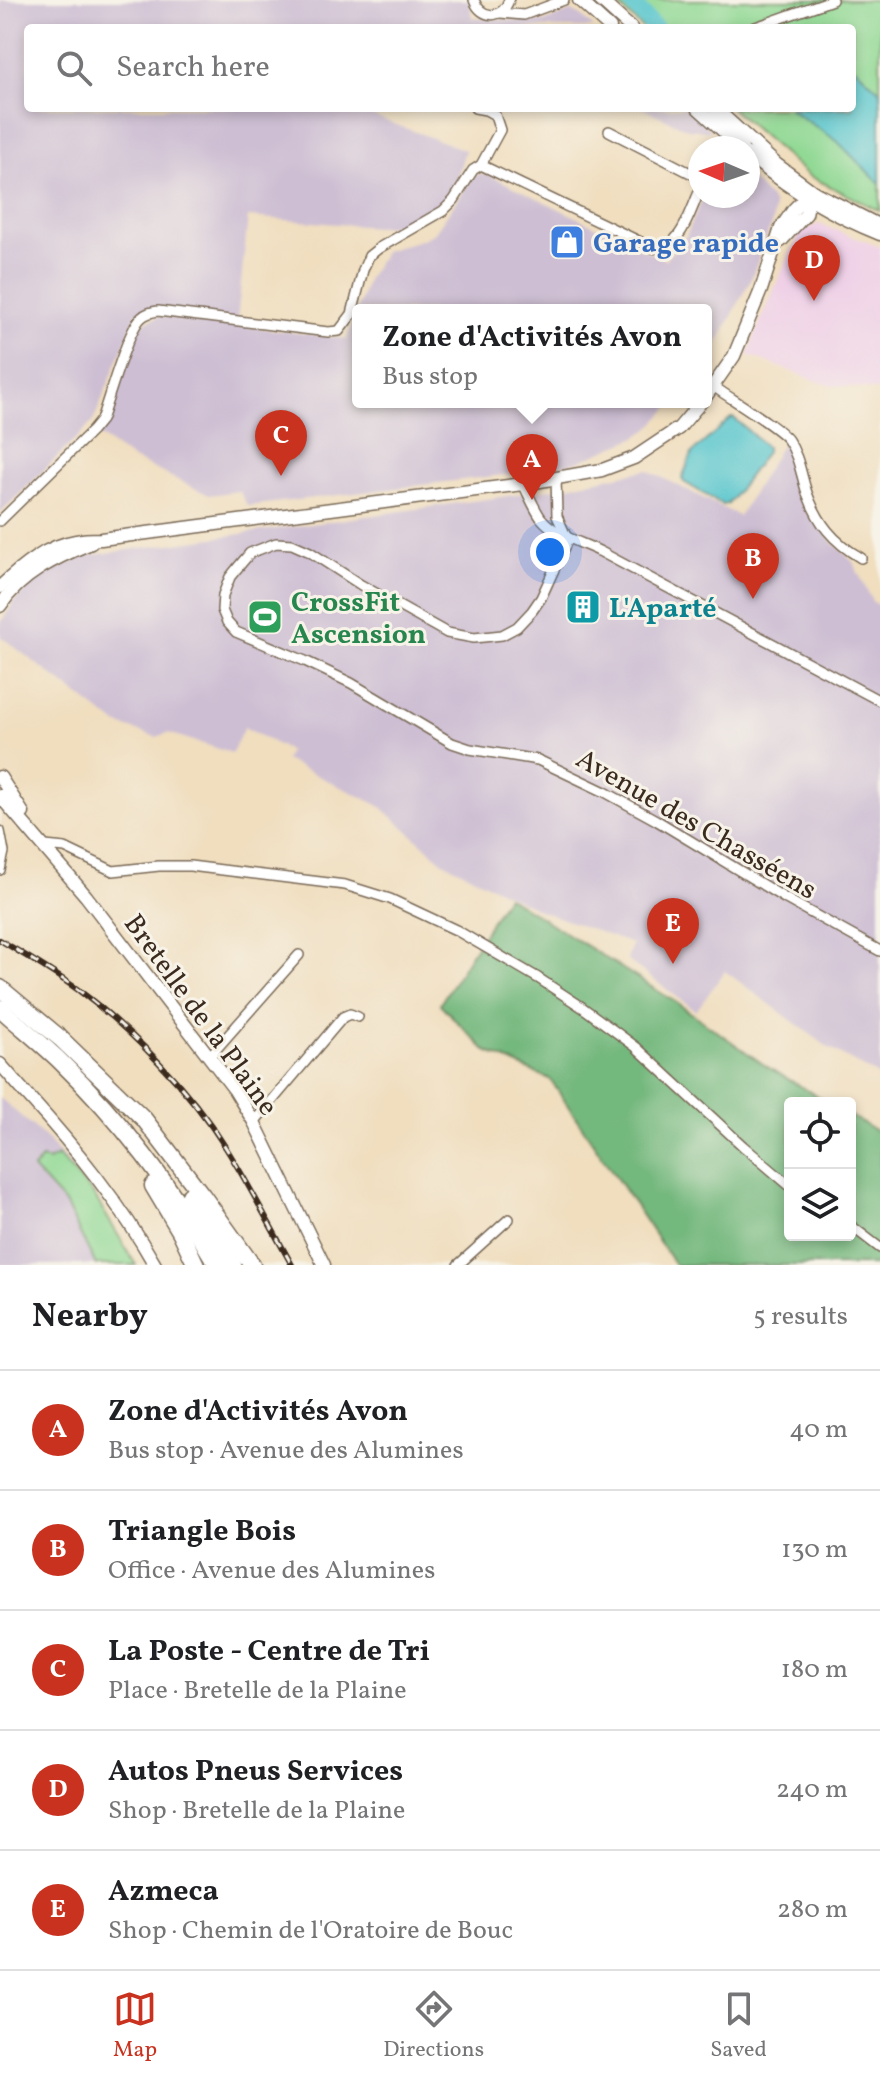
<!DOCTYPE html>
<meta charset="utf-8">
<style>
body{margin:0;font-family:Vollkorn,serif;background:#f2f2f2;color:#202124}
.controls{position:absolute;right:24px;bottom:24px;display:grid;overflow:hidden;border-radius:8px;box-shadow:0 4px 12px #0003}
.controls button{width:72px;height:72px;display:grid;place-items:center;padding:0;border:0;border-bottom:2px solid #e0e0e0;background:#fff;color:#202124;font:40px sans-serif}
.compass{position:absolute;left:688px;top:136px;width:72px;height:72px;border-radius:50%;background:#fff;box-shadow:0 4px 12px #0003;rotate:272deg}
.you{position:absolute;left:550px;top:552px;width:28px;height:28px;margin:-20px;border:6px solid #fff;border-radius:50%;background:#1a73e8;box-shadow:0 0 0 12px #1a73e833}
.badge{display:grid;place-items:center;width:52px;height:52px;border-radius:50%;background:#c8321e;color:#fff;font-size:26px;font-weight:700}
.pin{position:absolute;translate:-50% -66px;filter:drop-shadow(0 2px 4px #0008)}
.pin::after{content:'';position:absolute;top:42px;width:28px;height:24px;background:inherit;clip-path:polygon(0 0,100% 0,50% 100%)}
.popup{position:absolute;left:352px;top:304px;width:360px;height:104px;box-sizing:border-box;display:grid;place-content:center;border-radius:8px;background:#fff;filter:drop-shadow(0 2px 6px #0005);font-size:26px;white-space:nowrap;color:#757577}
.popup b{font-size:30px;color:#202124}
.popup::after{content:'';position:absolute;left:50%;top:100%;margin-left:-16px;border:16px solid transparent;border-top-color:#fff}
.list{margin:0;padding:0;list-style:none}
h2{display:flex;justify-content:space-between;align-items:center;height:104px;margin:0;padding:0 32px;font-size:34px}
h2 small{font-size:26px;font-weight:400;color:#757577}
.list li{display:grid;grid-template-columns:52px 1fr auto;gap:24px;align-items:center;box-sizing:border-box;height:120px;padding:0 32px;border-top:2px solid #e0e0e0}
.list b{display:block;font-size:30px;white-space:nowrap}
.list p{margin:0;font-size:26px;white-space:nowrap;color:#757577}
.list em{font-size:26px;font-style:normal;color:#757577}
.icon{flex:none;width:44px;height:44px;fill:none;stroke:currentColor;stroke-width:2;stroke-linecap:round;stroke-linejoin:round}
.map{position:relative;flex:none;width:880px;height:1265px;overflow:hidden}
.search{position:absolute;background:#fff;box-shadow:0 4px 12px #0003;left:24px;right:24px;top:24px;height:88px;display:flex;align-items:center;gap:20px;box-sizing:border-box;padding:0 28px;border-radius:8px;color:#757577;font-size:30px}
.sheet{height:704px;background:#fff}
nav{display:flex;justify-content:space-around;align-items:center;box-sizing:border-box;height:112px;border-top:2px solid #e0e0e0;background:#fff;font-size:22px;color:#757577}
nav a{display:grid;justify-items:center;gap:4px}
nav .on{color:#c8321e}
.map>svg:first-child{display:block}
.built{fill:#efd0e7}
.industrial{fill:#cdbed3}
.green{fill:#8fd893;stroke:#658158;stroke-width:2}
.forest{fill:#73b87d;stroke:#57714e;stroke-width:2}
.water{fill:#58c6cd;stroke:#4a7876;stroke-width:2}
.lines{fill:none;stroke-linecap:round;stroke-linejoin:round}
.river{stroke:#58c6cd;stroke-width:18}
.street-casing{stroke:#7a6956;stroke-width:12}
.secondary-casing{stroke:#7a6956;stroke-width:15}
.highway-casing{stroke:#7a6956;stroke-width:19}
.street{stroke:#fff;stroke-width:9}
.secondary{stroke:#fff;stroke-width:12}
.highway{stroke:#fff;stroke-width:16}
.rail-casing{stroke:#3b2a1e;stroke-width:6}
.rail{stroke:#f7f3e8;stroke-width:3;stroke-dasharray:9;stroke-linecap:butt}
.labels{text-anchor:middle;stroke-width:6;stroke-linejoin:round;paint-order:stroke}
.shop-label{font-size:28px;font-weight:bold;fill:#366cbe;stroke:#f7f3e8;text-anchor:start}
.leisure-label{font-size:28px;font-weight:bold;fill:#27864d;stroke:#f7f3e8;text-anchor:start}
.culture-label{font-size:28px;font-weight:bold;fill:#0d838f;stroke:#f7f3e8;text-anchor:start}
.street-label{font-size:28px;fill:#3b2a1e;stroke:#f7f3e8}
</style>
<div class="map">
<svg width="880" height="1265" viewBox="0 0 880 1265">
<rect width="100%" height="100%" fill="#f7f3e8"/>
<filter id="ink" filterUnits="userSpaceOnUse"><feTurbulence type="fractalNoise" baseFrequency=".0125" numOctaves="2"/><feDisplacementMap in="SourceGraphic" scale="16" xChannelSelector="R" yChannelSelector="G"/><feConvolveMatrix kernelMatrix="1 2 1 2 8 2 1 2 1" color-interpolation-filters="sRGB"/></filter>
<filter id="wash" filterUnits="userSpaceOnUse"><feTurbulence type="fractalNoise" baseFrequency=".006" numOctaves="4" result="noise"/><feDisplacementMap in="SourceGraphic" scale="32" xChannelSelector="R" yChannelSelector="G"/><feGaussianBlur stdDeviation="1.8" result="paint"/><feColorMatrix in="noise" values="0 0 0 0 0 0 0 0 0 0 0 0 0 0 0 0 0 1.4 0 .05"/><feComposite in="paint" operator="in"/></filter>
<g filter="url(#wash)">
<rect width="100%" height="100%" fill="#f0debf"/>
<path class="built" d="M819 224 880 247V391L825 384 748 355 757 330 790 252 802 231Z"/>
<g class="industrial">
<path d="M0 0H469L472 18 546 22 571 11 580 15 594 28H28V108H368L367 114 465 150 451 198 429 217 403 224 375 227 248 217 237 321 137 312 93 422 0 513Z"/>
<path d="M642 108H687L711 130 704 131 688 129Z"/>
<path d="M479 174H487L665 260 686 236 704 196H748V176L771 200 774 205 773 219 752 277 721 337 706 360V310H358V402H674L650 428 637 437 581 460 544 470 248 506 239 491 209 495 131 458 95 433 104 421 135 333 145 322 161 316 347 339 368 278 385 251 423 239 434 233 473 178Z"/>
<path d="M785 439 827 536 853 562 872 601 880 607V1077L829 1048 725 971 696 1011 627 960 632 944 541 911 443 862 380 806 285 760 289 751 244 727 232 753 168 733 156 737 116 724 0 636V624L16 599 44 574 86 556 508 496 573 485 647 470 739 516Z"/>
<path d="M0 1098 46 1138 94 1194 136 1265H0Z"/>
</g>
<g class="green">
<path d="M613 0H880V211L809 176 731 108H852V28H642Z"/>
<path d="M58 1156 94 1195 136 1265H96L66 1205 33 1169 42 1159 48 1161Z"/>
</g>
<path class="forest" d="M507 896 677 1003 766 1066 829 1103H790V1235H850V1116L880 1133V1265H675L550 1079 486 1051 440 1004Z"/>
<g class="water">
<path d="M852 65 880 91V184L837 141 788 108H852Z"/>
<path d="M731 418H734L766 447V452L729 503 723 505 684 482 682 479 692 453Z"/>
</g>
<g class="lines">
<path class="river" d="M629 0 655 28"/>
</g>
</g>
<g filter="url(#ink)">
<g class="lines">
<defs>
<g id="street">
<path d="M474 0C481 19 502 20 509 0"/>
<path d="M500 13 524 15 564 0"/>
<path d="M753 28 832 0"/>
<path d="M609 131 700 178"/>
<path d="M720 148 729 132"/>
<path d="M481 165 653 248C681 251 690 211 700 190"/>
<path d="M713 386C728 397 780 428 788 440 799 456 801 475 807 493 818 523 833 542 861 558"/>
<path d="M556 478 557 516 566 536"/>
<path d="M523 484C529 495 534 508 541 518 556 536 581 542 601 552L880 701"/>
<path d="M0 521 92 431 101 420C109 398 127 332 141 318 146 313 151 312 158 311L328 332 339 331 352 314 363 270 369 256 379 248 443 211 454 200 473 170 481 165 500 130 495 115 486 110 475 108"/>
<path d="M568 539 541 598 532 611 517 627 502 635 474 638 447 633 361 585 310 552 292 544 276 543 250 553 239 566 230 577 223 595 222 610 227 622 236 632 305 661 351 683 452 743 470 749 538 760 605 792 656 820 786 899 880 951"/>
<path d="M0 831 4 852 0 870"/>
<path d="M45 846 65 848 113 871 159 866H190L345 885 390 899 456 930 538 978 582 1007 636 1047 743 1146 790 1186"/>
<path d="M210 1056 299 955"/>
<path d="M254 1122 343 1017 350 1014 358 1017"/>
<path d="M850 1225 880 1248"/>
<path d="M458 1265 509 1219"/>
</g>
<g id="secondary">
<path d="M579 0 610 28"/>
<path d="M600 0 631 28"/>
<path d="M698 108 742 148"/>
<path d="M715 108 776 164 814 192 880 226"/>
<path d="M748 154C787 188 832 215 880 234"/>
<path d="M781 241 806 214 809 199"/>
<path d="M706 396 734 356 761 290 781 228 794 209 800 203 809 199 814 192"/>
<path d="M0 587C21 567 46 546 76 541 84 539 93 539 101 539L523 484 602 470 634 458 679 428 701 402"/>
<path d="M0 606C21 574 57 557 91 543"/>
<path d="M0 777 23 813"/>
<path d="M0 796 86 896 234 1089 254 1122 324 1265"/>
<path d="M0 1064C10 1075 19 1086 29 1097 76 1149 120 1203 155 1265"/>
</g>
<g id="highway">
<path d="M0 988 61 1039 144 1119 202 1195 252 1265"/>
<path d="M0 1008C20 1026 41 1043 60 1061 121 1120 175 1192 217 1265"/>
<path d="M153 1186 181 1233 196 1265"/>
<path d="M190 1195 233 1265"/>
</g>
</defs>
<use href="#street" class="street-casing"/>
<use href="#secondary" class="secondary-casing"/>
<use href="#highway" class="highway-casing"/>
<use href="#street" class="street"/>
<use href="#secondary" class="secondary"/>
<use href="#highway" class="highway"/>
<defs>
<path id="rail" d="M0 940C26 956 52 971 77 989 132 1030 190 1090 226 1148 250 1186 270 1226 292 1265"/>
</defs>
<use href="#rail" class="rail-casing"/>
<use href="#rail" class="rail"/>
</g>
</g>
<defs>
<symbol id="shop-square" viewBox="-11 -11 22 22"><rect x="-9" y="-9" width="18" height="18" rx="4" fill="#3f7fe0" stroke="#f7f3e8"/><path d="M-5-2.5h2.3a2.7 3.5 0 0 1 5.4 0H5L5.5 6h-11ZM-1.5-2.5h3a1.5 2.3 0 0 0-3 0Z" fill="#fff"/></symbol>
<symbol id="building-square" viewBox="-11 -11 22 22"><rect x="-9" y="-9" width="18" height="18" rx="4" fill="#0f9aa8" stroke="#f7f3e8"/><path d="M-4-6H4V6H1V3H-1V6H-4ZM-2.5-4.3h1.7v1.8h-1.7ZM.8-4.3h1.7v1.8H.8ZM-2.5-1h1.7V.8h-1.7ZM.8-1h1.7V.8H.8Z" fill="#fff"/></symbol>
<symbol id="stadium-square" viewBox="-11 -11 22 22"><rect x="-9" y="-9" width="18" height="18" rx="4" fill="#2e9e5b" stroke="#f7f3e8"/><path d="M0-5a6.5 5 0 1 0 0 10a6.5 5 0 1 0 0-10ZM-3.5-1.8h7v3.6h-7Z" fill="#fff"/></symbol>
</defs>
<g fill-rule="evenodd">
<use href="#shop-square" x="547" y="222" width="40" height="40"/>
<use href="#building-square" x="563" y="587" width="40" height="40"/>
<use href="#stadium-square" x="245" y="597" width="40" height="40"/>
</g>
<g class="labels">
<g class="shop-label">
<text x="593" y="252">Garage rapide</text>
</g>
<g class="leisure-label">
<text x="291" y="611">CrossFit<tspan x="291" dy="32">Ascension</tspan></text>
</g>
<g class="culture-label">
<text x="609" y="617">L'Aparté</text>
</g>
<g class="street-label">
<text transform="translate(697 823) rotate(30)" y="10">Avenue des Chasséens</text>
<text transform="translate(202 1014) rotate(54)" y="10">Bretelle de la Plaine</text>
</g>
</g>
</svg>
<div class="controls">
<button><svg class="icon" aria-label="locate" viewBox="0 0 24 24"><circle cx="12" cy="12" r="6"/><path d="M12 2v4M12 18v4M2 12h4M18 12h4"/></svg></button>
<button><svg class="icon" aria-label="layers" viewBox="0 0 24 24"><path d="M12 4l9 5-9 5-9-5zM3 14l9 5 9-5"/></svg></button>
</div>
<svg class="compass" viewBox="-18 -18 36 36"><path d="M0-13l5 13h-10z" fill="#e53935"/><path d="M0 13l5-13h-10z" fill="#757577"/></svg>
<div class="you"></div>
<div class="pin badge" style="left:532px;top:500px">A</div>
<div class="popup"><b>Zone d'Activités Avon</b>Bus stop</div>
<div class="pin badge" style="left:753px;top:599px">B</div>
<div class="pin badge" style="left:281px;top:476px">C</div>
<div class="pin badge" style="left:814px;top:301px">D</div>
<div class="pin badge" style="left:673px;top:964px">E</div>
<div class="search"><svg class="icon" aria-label="search" viewBox="0 0 24 24"><circle cx="10" cy="10" r="6"/><path d="M15 15l6 6"/></svg>Search here</div>
</div>
<section class="sheet">
<h2>Nearby<small>5 results</small></h2>
<ul class="list">
<li><span class="badge">A</span><div><b>Zone d'Activités Avon</b><p>Bus stop · Avenue des Alumines</p></div><em>40 m</em></li>
<li><span class="badge">B</span><div><b>Triangle Bois</b><p>Office · Avenue des Alumines</p></div><em>130 m</em></li>
<li><span class="badge">C</span><div><b>La Poste - Centre de Tri</b><p>Place · Bretelle de la Plaine</p></div><em>180 m</em></li>
<li><span class="badge">D</span><div><b>Autos Pneus Services</b><p>Shop · Bretelle de la Plaine</p></div><em>240 m</em></li>
<li><span class="badge">E</span><div><b>Azmeca</b><p>Shop · Chemin de l'Oratoire de Bouc</p></div><em>280 m</em></li>
</ul>
</section>
<nav>
<a class="on"><svg class="icon" aria-label="map" viewBox="0 0 24 24"><path d="M3 6l6-2 6 2 6-2v14l-6 2-6-2-6 2zM9 4v14M15 6v14"/></svg>Map</a>
<a><svg class="icon" aria-label="directions" viewBox="0 0 24 24"><path d="M12 3l9 9-9 9-9-9zM9 14v-3h6M13 9l2 2-2 2"/></svg>Directions</a>
<a><svg class="icon" aria-label="saved" viewBox="0 0 24 24"><path d="M7 4h10v16l-5-4-5 4z"/></svg>Saved</a>
</nav>
